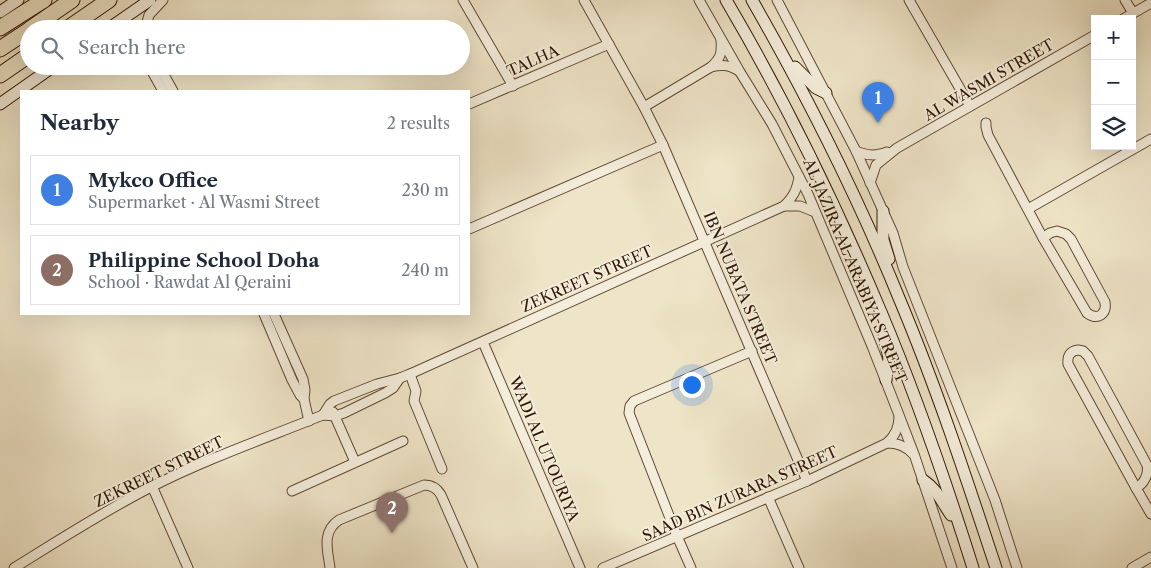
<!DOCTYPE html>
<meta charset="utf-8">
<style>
body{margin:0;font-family:"Libre Caslon Text",serif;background:#f6f6f7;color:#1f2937}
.controls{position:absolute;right:15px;top:15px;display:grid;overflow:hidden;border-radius:0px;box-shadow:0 5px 20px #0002}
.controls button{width:45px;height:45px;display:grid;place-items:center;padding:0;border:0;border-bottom:1px solid #e0e1e3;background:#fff;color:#1f2937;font:25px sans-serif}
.you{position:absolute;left:691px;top:384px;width:18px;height:18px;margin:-12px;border:4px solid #fff;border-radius:50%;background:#1a73e8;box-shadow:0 0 0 8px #1a73e833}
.badge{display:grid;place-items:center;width:32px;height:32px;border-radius:50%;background:#8f2418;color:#fff;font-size:16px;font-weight:700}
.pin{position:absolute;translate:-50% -41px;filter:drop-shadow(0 1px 2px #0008)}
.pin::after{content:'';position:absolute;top:26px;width:18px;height:15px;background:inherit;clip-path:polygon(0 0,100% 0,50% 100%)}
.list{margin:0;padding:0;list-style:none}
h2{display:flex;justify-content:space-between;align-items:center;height:65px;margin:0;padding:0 20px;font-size:21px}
h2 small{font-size:16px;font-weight:400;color:#747a83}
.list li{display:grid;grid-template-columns:32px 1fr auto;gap:15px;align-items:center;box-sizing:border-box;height:70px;margin:0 10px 10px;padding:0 10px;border:1px solid #e0e1e3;border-radius:0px}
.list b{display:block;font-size:19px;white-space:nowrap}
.list p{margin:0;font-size:16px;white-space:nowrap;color:#747a83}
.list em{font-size:16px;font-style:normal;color:#747a83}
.icon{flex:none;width:28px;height:28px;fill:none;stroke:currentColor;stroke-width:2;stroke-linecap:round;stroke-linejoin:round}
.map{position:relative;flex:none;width:1151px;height:568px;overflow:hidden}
.search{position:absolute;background:#fff;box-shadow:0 5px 20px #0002;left:20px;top:20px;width:450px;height:55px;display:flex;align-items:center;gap:12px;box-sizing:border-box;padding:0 18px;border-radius:28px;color:#747a83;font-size:19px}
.panel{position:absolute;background:#fff;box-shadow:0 5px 20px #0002;left:20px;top:90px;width:450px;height:225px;border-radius:0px}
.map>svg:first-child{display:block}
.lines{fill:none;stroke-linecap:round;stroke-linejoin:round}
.street-casing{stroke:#604a35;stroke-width:11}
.secondary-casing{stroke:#301704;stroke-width:13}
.highway-casing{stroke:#301704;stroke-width:17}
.street{stroke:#f4eddb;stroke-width:9}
.secondary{stroke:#f4eddb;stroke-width:11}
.highway{stroke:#eee4c7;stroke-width:15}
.labels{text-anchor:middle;stroke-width:4;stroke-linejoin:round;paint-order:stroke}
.street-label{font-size:15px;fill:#301704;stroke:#f4eddb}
</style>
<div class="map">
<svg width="1151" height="568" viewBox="0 0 1151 568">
<rect width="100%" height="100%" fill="#eee4c7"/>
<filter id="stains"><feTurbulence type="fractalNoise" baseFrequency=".004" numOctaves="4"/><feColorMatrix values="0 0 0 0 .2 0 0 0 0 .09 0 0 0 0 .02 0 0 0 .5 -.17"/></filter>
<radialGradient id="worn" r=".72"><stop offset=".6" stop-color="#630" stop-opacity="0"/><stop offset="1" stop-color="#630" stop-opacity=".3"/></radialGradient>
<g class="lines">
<defs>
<g id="street">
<path d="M463 0 513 86"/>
<path d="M584 0 644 107 663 145 807 481"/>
<path d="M699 0 740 72 772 124 808 194 872 346 899 415 914 454 952 568"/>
<path d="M777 0 856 151 893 233 903 267 995 500 1017 568"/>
<path d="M909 0 970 106"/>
<path d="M1125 0 1133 13"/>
<path d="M1123 19 1151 3"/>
<path d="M145 29 149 15 163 0"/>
<path d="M149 66 163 91"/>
<path d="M159 66 173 91"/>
<path d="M711 67C722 64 729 65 739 71"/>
<path d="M469 104 609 44"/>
<path d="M644 107 711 67C721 58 722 53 721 40"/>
<path d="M986 123V127L988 135 1043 238"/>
<path d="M856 151C868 156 875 156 887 152"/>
<path d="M870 183 876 165 897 148 1095 35"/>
<path d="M784 206H800L815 212"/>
<path d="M1028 209 1151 139"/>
<path d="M469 229 663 145"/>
<path d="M1057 231 1066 234 1071 239 1105 302C1107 314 1098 321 1087 313L1043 238 1050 233Z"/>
<path d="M264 314 292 380 300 395 304 399"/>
<path d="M274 314 303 379 305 390 304 399 309 421"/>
<path d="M483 342 580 568"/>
<path d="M1078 350 1083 351 1088 356 1147 465C1149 474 1144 484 1136 488L1068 364C1067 356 1070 351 1078 350Z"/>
<path d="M410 374 416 391 414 401 442 469"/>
<path d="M333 412 355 462"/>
<path d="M323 415 330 404 334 401 377 384 400 378 410 374 784 206C793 197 797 190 799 177"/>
<path d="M887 443C898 443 906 446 913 454"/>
<path d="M152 486 188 568"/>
<path d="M1136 488 1151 514"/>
<path d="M292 491 403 441"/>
<path d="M768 497 799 568"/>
<path d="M14 568C59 540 104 511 151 487 206 459 266 438 323 415L335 416 344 413 385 393 393 388 400 378"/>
<path d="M330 568C328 551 321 532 339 520L424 485C432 485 437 488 441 495L473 568"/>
<path d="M603 568 807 481 887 443C895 436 899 428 899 417"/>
<path d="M691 568 677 536 629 413 630 406 634 401 752 351"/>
<path d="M1132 568 1151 557"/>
</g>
<g id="secondary">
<path d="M726 0C785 100 836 205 881 312 916 395 946 482 973 568"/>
<path d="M752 0C807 96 857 195 899 298 936 386 966 477 996 568"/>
<path d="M0 12 18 0"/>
<path d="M108 29 150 0"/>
<path d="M795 67 816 88 826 93"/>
<path d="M0 104 54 66"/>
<path d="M883 211V240L889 259"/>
<path d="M884 336 889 358 886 380"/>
<path d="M923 480C938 490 941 501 951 515"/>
</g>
<g id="highway">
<path d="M0 28 44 0"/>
<path d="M30 29 72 0"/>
<path d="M67 29 109 0"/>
<path d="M0 49 29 30"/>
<path d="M0 75 29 55"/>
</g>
</defs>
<use href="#street" class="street-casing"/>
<use href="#secondary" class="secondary-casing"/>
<use href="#highway" class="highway-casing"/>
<use href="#street" class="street"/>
<use href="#secondary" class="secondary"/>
<use href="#highway" class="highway"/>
</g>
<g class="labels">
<g class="street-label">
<text transform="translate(533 61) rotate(-24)" y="5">TALHA</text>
<text transform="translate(989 80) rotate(-30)" y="5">AL WASMI STREET</text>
<text transform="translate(855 271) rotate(67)" y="5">AL JAZIRA AL ARABIYA STREET</text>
<text transform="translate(587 279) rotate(-24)" y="5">ZEKREET STREET</text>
<text transform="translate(740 288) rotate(67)" y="5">IBN NUBATA STREET</text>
<text transform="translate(544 449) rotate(67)" y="5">WADI AL UTOURIYA</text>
<text transform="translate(159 472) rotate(-26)" y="5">ZEKREET STREET</text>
<text transform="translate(740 494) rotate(-24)" y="5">SAAD BIN ZURARA STREET</text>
</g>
</g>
<rect width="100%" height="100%" filter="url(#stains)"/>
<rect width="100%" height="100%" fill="url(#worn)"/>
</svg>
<div class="controls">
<button>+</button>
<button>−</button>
<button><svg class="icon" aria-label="layers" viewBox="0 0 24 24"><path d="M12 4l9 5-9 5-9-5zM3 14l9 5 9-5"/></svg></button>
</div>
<div class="you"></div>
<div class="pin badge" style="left:878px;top:123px;background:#3f7fe0">1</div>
<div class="pin badge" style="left:392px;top:533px;background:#8d6e63">2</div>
<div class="search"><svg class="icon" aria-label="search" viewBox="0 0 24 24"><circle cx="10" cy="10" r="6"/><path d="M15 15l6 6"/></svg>Search here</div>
<section class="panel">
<h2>Nearby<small>2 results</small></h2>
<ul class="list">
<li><span class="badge" style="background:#3f7fe0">1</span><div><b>Mykco Office</b><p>Supermarket · Al Wasmi Street</p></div><em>230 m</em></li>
<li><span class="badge" style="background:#8d6e63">2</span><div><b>Philippine School Doha</b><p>School · Rawdat Al Qeraini</p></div><em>240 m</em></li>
</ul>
</section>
</div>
